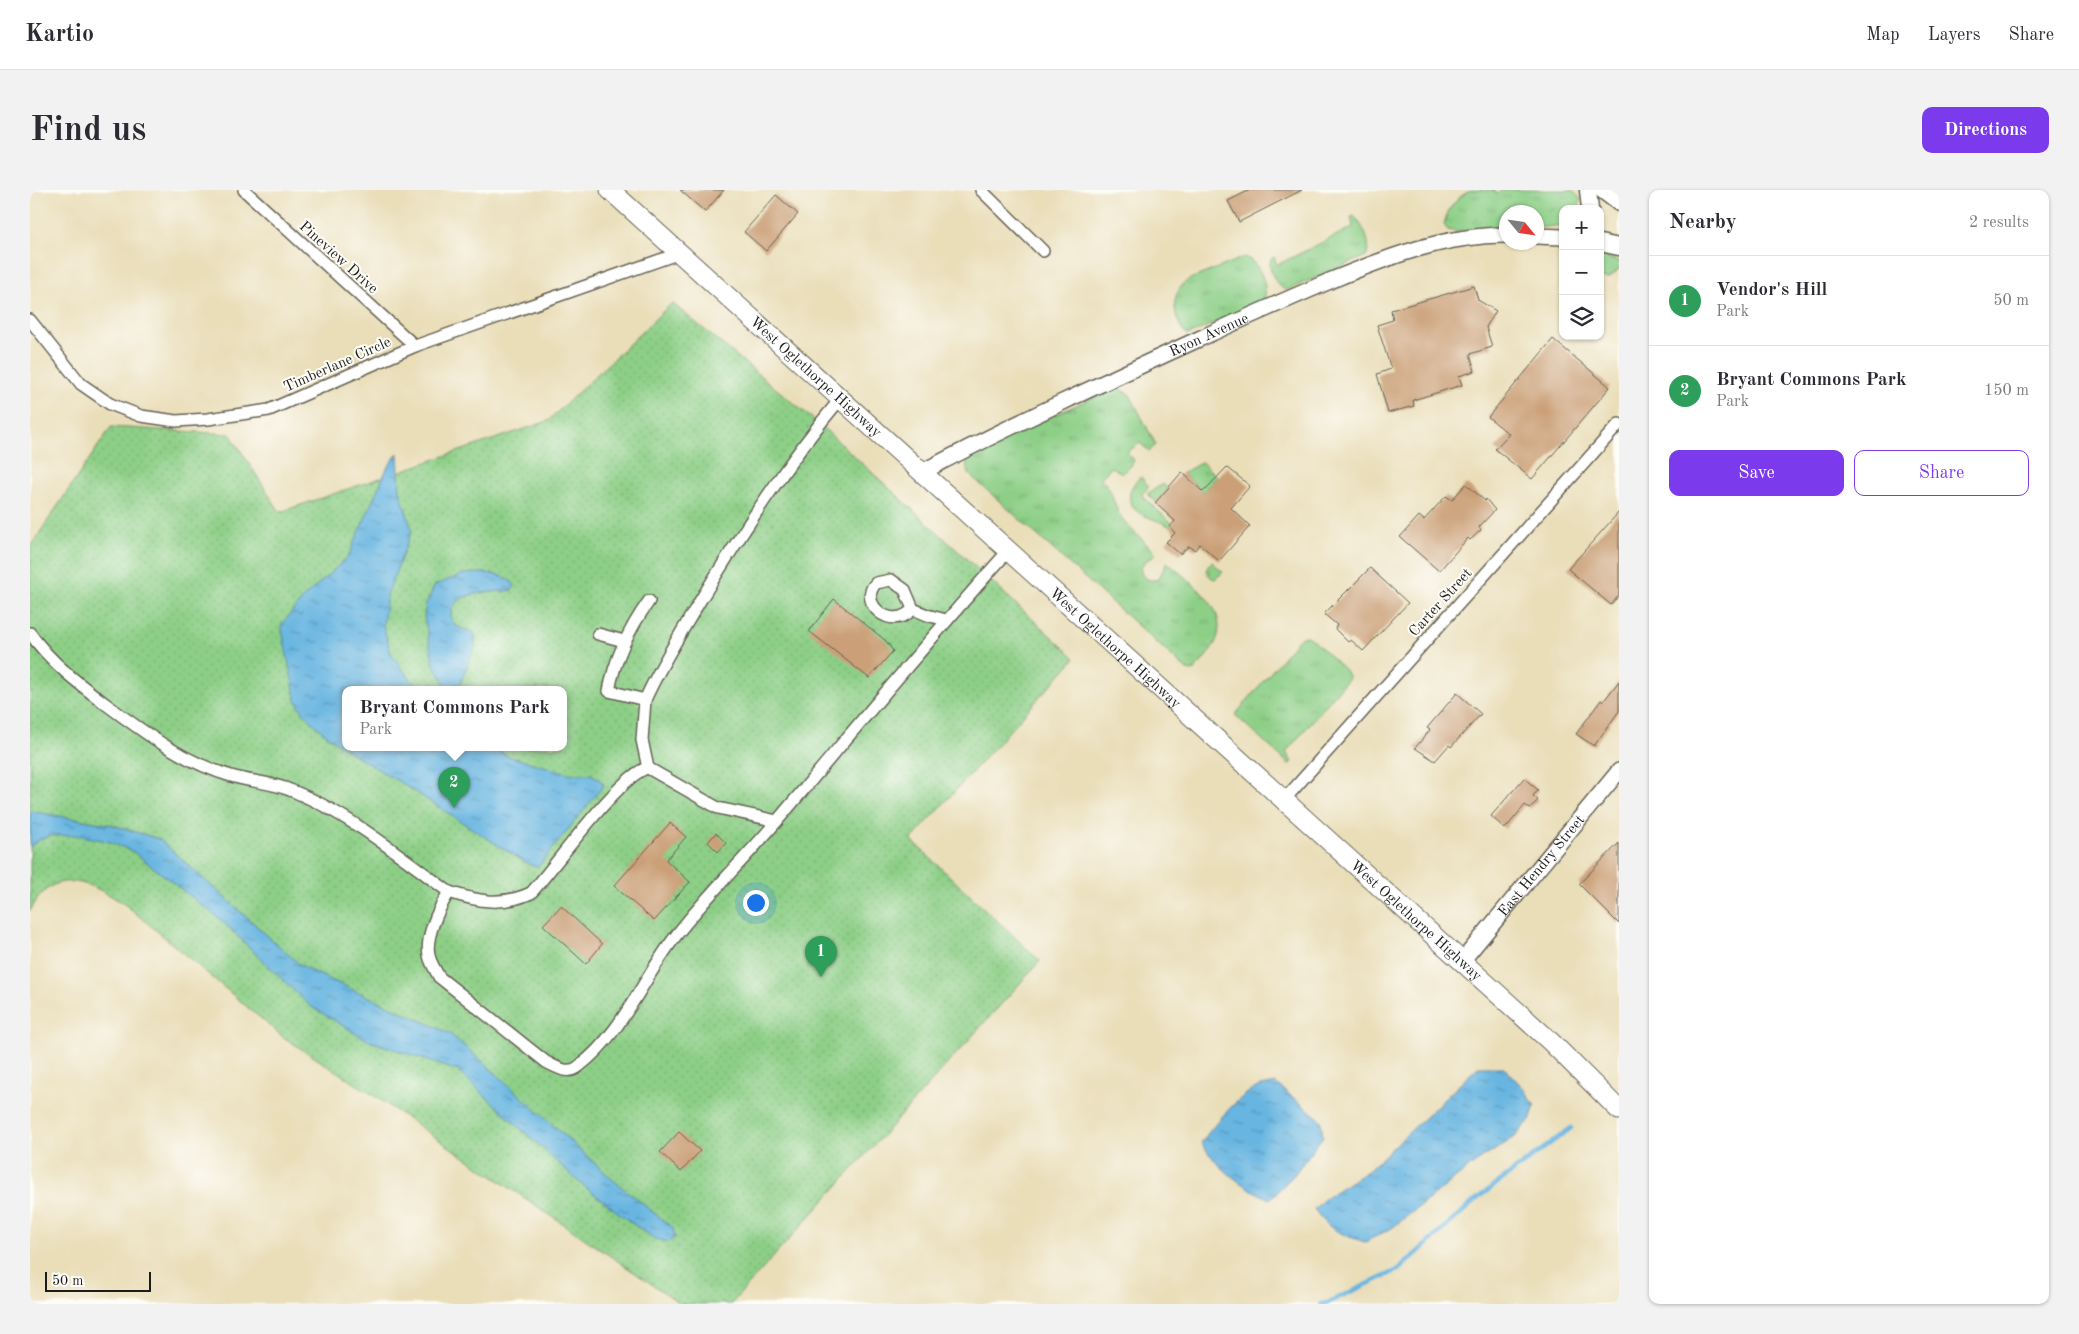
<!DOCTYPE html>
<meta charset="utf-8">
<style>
body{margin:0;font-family:"Old Standard TT",serif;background:#f2f2f3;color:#2b2b33}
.controls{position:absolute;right:15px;top:15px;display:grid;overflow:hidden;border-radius:10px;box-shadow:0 1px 4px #0004}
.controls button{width:45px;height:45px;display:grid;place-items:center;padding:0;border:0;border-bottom:1px solid #e1e1e2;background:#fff;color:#2b2b33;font:25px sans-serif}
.compass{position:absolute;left:1469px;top:15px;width:45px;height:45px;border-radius:50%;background:#fff;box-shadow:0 1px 4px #0004;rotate:119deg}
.scale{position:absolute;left:15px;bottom:12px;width:106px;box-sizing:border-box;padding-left:5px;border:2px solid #1c1c1c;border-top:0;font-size:14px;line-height:18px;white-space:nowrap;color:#1c1c1c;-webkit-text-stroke:4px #fdfcf7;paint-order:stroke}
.you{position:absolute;left:725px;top:712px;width:18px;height:18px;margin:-12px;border:4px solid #fff;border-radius:50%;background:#1a73e8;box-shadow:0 0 0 8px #1a73e833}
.badge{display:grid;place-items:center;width:32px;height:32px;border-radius:50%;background:#7c3aed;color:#fff;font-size:16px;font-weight:700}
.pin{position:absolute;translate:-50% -41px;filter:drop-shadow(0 1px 2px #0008)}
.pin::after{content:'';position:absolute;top:26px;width:18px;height:15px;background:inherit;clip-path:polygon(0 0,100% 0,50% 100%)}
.popup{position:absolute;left:312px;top:496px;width:225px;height:65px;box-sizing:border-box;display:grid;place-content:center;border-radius:10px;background:#fff;filter:drop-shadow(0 1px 4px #0005);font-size:16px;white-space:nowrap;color:#7c7c81}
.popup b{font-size:19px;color:#2b2b33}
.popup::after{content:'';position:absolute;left:50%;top:100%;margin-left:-10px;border:10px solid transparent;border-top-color:#fff}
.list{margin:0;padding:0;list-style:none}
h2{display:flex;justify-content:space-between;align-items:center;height:65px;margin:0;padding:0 20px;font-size:21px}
h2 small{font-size:16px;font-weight:400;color:#7c7c81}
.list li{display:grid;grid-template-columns:32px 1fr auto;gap:15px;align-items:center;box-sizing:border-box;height:90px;padding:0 20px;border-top:1px solid #e1e1e2}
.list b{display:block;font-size:19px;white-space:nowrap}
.list p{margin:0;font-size:16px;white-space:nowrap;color:#7c7c81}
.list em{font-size:16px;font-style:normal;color:#7c7c81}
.actions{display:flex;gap:10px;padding:15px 20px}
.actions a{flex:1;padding:11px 0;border:1px solid #7c3aed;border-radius:10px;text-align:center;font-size:18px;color:#7c3aed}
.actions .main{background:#7c3aed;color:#fff}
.icon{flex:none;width:28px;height:28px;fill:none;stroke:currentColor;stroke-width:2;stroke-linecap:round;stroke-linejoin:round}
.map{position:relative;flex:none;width:1589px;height:1114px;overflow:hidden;border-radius:10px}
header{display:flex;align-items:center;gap:30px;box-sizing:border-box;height:70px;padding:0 25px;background:#fff;border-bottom:1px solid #e1e1e2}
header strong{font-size:24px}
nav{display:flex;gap:28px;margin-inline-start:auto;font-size:18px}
.intro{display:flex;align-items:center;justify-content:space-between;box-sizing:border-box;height:120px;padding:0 30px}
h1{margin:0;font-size:35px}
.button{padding:12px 22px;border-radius:10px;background:#7c3aed;color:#fff;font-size:18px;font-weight:700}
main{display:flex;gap:30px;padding:0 30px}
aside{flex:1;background:#fff;border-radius:10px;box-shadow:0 1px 4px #0004}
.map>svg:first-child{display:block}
.grass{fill:url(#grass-tufts);stroke:#547652}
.park{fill:url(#park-dots);stroke:#547652;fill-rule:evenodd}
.water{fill:url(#water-ripples);stroke:#42687e}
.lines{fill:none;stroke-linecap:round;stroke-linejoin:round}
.stream{stroke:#67b5e1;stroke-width:4.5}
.building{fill:#cba078}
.minor-casing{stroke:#646053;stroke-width:14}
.tertiary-casing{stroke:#646053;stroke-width:18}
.secondary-casing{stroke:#646053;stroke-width:19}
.trunk-casing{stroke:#646053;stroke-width:21}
.minor{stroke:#fff;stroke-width:11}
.tertiary{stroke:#fff;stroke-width:15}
.secondary{stroke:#fff;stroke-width:16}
.trunk{stroke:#fff;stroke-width:19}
.labels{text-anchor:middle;stroke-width:4;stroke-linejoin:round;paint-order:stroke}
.street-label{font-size:15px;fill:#1c1c1c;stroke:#fdfcf7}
</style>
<header>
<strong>Kartio</strong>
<nav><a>Map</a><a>Layers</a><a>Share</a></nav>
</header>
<div class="intro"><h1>Find us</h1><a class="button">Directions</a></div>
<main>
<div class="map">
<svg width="1589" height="1114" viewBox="0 0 1589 1114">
<defs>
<pattern id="grass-tufts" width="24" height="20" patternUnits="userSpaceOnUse" patternTransform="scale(1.25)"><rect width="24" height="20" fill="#8dcf87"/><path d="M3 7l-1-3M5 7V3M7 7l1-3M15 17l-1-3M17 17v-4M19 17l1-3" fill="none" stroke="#79b174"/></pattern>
<pattern id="park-dots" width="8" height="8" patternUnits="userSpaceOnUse" patternTransform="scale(1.25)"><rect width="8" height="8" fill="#8dcf87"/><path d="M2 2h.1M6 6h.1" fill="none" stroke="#79b174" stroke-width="1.8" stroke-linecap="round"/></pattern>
<pattern id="water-ripples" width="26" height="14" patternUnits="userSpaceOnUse" patternTransform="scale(1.25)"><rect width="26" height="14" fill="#67b5e1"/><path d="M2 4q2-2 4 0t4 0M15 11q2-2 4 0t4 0" fill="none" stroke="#5492b6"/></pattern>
</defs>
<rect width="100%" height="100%" fill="#fdfcf7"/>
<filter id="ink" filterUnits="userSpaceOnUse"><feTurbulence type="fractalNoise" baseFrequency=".02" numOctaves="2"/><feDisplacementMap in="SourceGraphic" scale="10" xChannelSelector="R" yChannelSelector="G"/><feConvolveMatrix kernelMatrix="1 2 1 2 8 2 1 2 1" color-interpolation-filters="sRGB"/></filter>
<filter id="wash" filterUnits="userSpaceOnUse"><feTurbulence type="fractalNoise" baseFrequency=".0096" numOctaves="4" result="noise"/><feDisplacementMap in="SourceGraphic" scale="20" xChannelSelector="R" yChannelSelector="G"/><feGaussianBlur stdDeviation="1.12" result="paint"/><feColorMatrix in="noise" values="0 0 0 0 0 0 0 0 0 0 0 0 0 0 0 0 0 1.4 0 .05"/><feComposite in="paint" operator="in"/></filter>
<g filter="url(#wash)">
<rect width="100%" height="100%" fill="#eadeb9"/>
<g class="grass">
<path d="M1440 0H1463L1468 4 1472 0H1542L1551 9 1548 19H1533V35L1507 38 1506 22H1476V39L1428 42 1418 40 1414 35C1417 18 1426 9 1440 0Z"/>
<path d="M1324 26C1333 35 1343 55 1336 66L1257 100C1247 99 1237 78 1241 69L1244 67 1247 75 1323 37 1321 27Z"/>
<path d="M1570 64 1588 71 1589 79 1579 88 1570 87Z"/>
<path d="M1215 67C1230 73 1239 96 1234 111L1158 145C1153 142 1151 138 1149 133 1142 116 1143 102 1158 90Z"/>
<path d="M1089 198 1100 205 1126 255 1119 261 1110 253 1097 262 1104 270 1101 276 1092 283 1081 277 1071 288 1080 300 1088 323 1098 336 1126 363C1120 371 1107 371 1112 385L1119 390H1128L1137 372C1164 396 1210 424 1178 464 1173 470 1169 476 1163 481L1157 480 938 283C935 273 937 270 943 263L1081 199Z"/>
<path d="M1172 272 1187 287 1173 302 1153 283Z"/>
<path d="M1111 287 1119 297 1112 304 1113 307 1143 334 1140 337C1127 327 1096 327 1100 303 1102 296 1105 291 1111 287Z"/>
<path d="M1133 294 1138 299 1126 312 1117 304Z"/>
<path d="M1182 372 1193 382 1185 389C1180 388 1176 383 1177 378Z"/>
<path d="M1276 446 1282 449 1315 480 1319 488 1256 562 1262 572 1259 574 1205 525 1267 451 1272 447Z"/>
</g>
<path class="park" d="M642 113 789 234 1045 468 881 650 1010 771 701 1114H651L343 905 253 847 97 716C76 702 41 680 17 699 9 705 5 713 0 721V357L81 237 200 244 250 322 518 231ZM315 499H533V557H315Z"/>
<g class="water">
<path d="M368 263 370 301 382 340 357 405 353 435 361 464 388 499H315V557H458L481 567 542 584H561L569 589 574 595 508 677 498 674 472 658C440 637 408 617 376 596 345 577 280 543 266 510L251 435 275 406 318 367 357 278Z"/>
<path d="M450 383C461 383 480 386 485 396L482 400C465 403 429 400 422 419 420 424 421 429 424 434 430 440 439 439 445 444V456L428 499H412L415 494 404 475 394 427 396 414 405 395 434 384Z"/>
<path d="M0 621 83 635 129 649 268 773 279 780 419 843 460 878 582 989 643 1038 645 1048 638 1052 625 1049 599 1031 550 993 428 881 337 850 280 816 190 729 102 661 77 651 47 645 19 646 9 650 0 657Z"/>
<path d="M1448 877H1474L1495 900 1505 916 1500 930 1485 947 1445 973 1362 1038 1335 1052C1310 1044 1299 1040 1284 1019L1295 1008 1339 980Z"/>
<path d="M1245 893 1291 930 1293 946 1264 985 1240 1009C1212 997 1189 979 1171 953 1183 936 1206 908 1226 898 1231 895 1239 895 1245 893Z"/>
</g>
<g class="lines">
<path class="stream" d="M1291 1114 1297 1113 1368 1080 1449 1007 1541 938"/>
</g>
<g id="blocks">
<g class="building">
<path d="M650 0H694L675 22Z"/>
<path d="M1220 0H1272L1209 32 1198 11Z"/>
<path d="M746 5 768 24 736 61 714 42Z"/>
<path d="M1444 96 1448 110 1466 121 1456 137 1462 157 1440 164 1445 181 1429 186 1432 195 1383 210 1384 216 1358 223 1347 184 1361 179 1347 135 1363 130 1361 120Z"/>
<path d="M1523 149 1580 197 1502 289 1465 259 1479 244 1458 227Z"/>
<path d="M1197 277 1220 296 1201 318 1220 336 1189 371 1170 354 1165 360 1159 356 1150 364 1136 352 1145 343 1140 337 1145 331 1125 313 1152 282 1173 302Z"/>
<path d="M1436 294 1455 311 1456 309 1465 320 1449 337 1451 340 1440 350 1438 348 1409 381 1370 347 1389 326 1394 330 1416 306 1422 310Z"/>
<path d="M1589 322V405L1581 415 1538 379Z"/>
<path d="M1340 378 1378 413 1333 461 1321 450 1318 452 1305 439 1307 435 1294 424Z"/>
<path d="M804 409 856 451 863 461 839 488 779 441Z"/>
<path d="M1589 491V521L1564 556 1546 544 1571 510 1573 512Z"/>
<path d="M1427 503 1451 524 1421 557 1419 555 1405 571 1385 558 1400 540 1397 538Z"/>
<path d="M1494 588 1508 600 1503 606 1508 610 1500 619 1495 615 1475 639 1461 626Z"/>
<path d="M640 633 656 647 636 670 660 692 624 731 584 696Z"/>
<path d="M686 643 696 653 688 662 678 652Z"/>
<path d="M1589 653V734L1549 694Z"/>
<path d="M531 716 572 754 556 774 513 735Z"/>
<path d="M649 942 670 961 651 982 630 962Z"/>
</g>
</g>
</g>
<g filter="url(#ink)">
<use href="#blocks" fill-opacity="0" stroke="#646053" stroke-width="1"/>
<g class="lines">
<defs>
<g id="minor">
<path d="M214 0 385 156"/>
<path d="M951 0 1013 61"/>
<path d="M0 130 51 194 80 214 111 226 146 231 178 229 239 220 385 156 650 63"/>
<path d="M619 411C599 439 585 467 579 501L615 510 612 550 618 578 688 618 747 631"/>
<path d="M883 419C861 443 827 412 846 393L861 390 875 400 883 419 897 425 916 430"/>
<path d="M0 443C20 472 49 494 77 515 116 544 154 572 201 586 221 592 241 592 260 600 315 621 372 667 419 702 409 718 393 750 400 769 402 775 406 781 409 787L516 872C526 877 538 885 548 877 592 844 612 790 645 747 676 706 714 670 747 631 824 540 899 449 979 360"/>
<path d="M568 444 594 451"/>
<path d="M615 510C630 476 651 443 670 411 713 341 758 271 811 208"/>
<path d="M1254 610 1589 234"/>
<path d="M419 702C449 712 472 716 501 703 523 679 592 582 618 578"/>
</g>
<g id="tertiary">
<path d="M1506 46 1533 47"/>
<path id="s1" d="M892 282C983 234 1077 191 1171 148 1214 128 1258 109 1302 90 1358 67 1415 45 1476 45"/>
<path id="s2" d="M1432 771 1589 581"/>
</g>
<g id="secondary">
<path d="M1558 0 1560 19"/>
<path d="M1572 0 1589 13"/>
<path d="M1570 53 1589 57"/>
</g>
<g id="trunk">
<path id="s3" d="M580 0 1521 852 1589 920"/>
</g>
</defs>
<use href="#minor" class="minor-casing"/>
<use href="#tertiary" class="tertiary-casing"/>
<use href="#secondary" class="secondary-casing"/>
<use href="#trunk" class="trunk-casing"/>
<use href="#minor" class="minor"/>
<use href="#tertiary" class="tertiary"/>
<use href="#secondary" class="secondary"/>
<use href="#trunk" class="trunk"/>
</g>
</g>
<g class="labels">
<g class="street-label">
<text transform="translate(309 67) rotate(42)" y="5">Pineview Drive</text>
<text dy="5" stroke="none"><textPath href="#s1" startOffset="318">Ryon Avenue</textPath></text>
<text transform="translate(307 174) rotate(-24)" y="5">Timberlane Circle</text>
<text dy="5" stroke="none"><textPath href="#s3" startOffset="278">West Oglethorpe Highway</textPath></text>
<text transform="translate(1410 412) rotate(-48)" y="5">Carter Street</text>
<text dy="5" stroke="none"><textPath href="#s3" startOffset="682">West Oglethorpe Highway</textPath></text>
<text dy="5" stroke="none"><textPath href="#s2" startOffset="124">East Hendry Street</textPath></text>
<text dy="5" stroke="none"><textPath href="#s3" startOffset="1088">West Oglethorpe Highway</textPath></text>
</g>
</g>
</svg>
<div class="controls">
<button>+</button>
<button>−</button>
<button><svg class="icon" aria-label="layers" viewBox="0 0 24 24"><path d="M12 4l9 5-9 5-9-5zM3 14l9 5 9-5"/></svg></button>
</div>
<svg class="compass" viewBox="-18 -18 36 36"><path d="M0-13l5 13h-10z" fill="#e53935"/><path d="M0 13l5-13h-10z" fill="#7c7c81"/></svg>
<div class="scale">50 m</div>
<div class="you"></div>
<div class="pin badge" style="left:791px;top:787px;background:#2e9e5b">1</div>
<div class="pin badge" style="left:424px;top:618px;background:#2e9e5b">2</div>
<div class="popup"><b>Bryant Commons Park</b>Park</div>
</div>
<aside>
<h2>Nearby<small>2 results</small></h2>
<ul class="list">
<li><span class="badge" style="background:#2e9e5b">1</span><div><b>Vendor's Hill</b><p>Park</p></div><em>50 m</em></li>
<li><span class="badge" style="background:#2e9e5b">2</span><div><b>Bryant Commons Park</b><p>Park</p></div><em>150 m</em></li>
</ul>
<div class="actions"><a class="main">Save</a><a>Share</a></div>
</aside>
</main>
